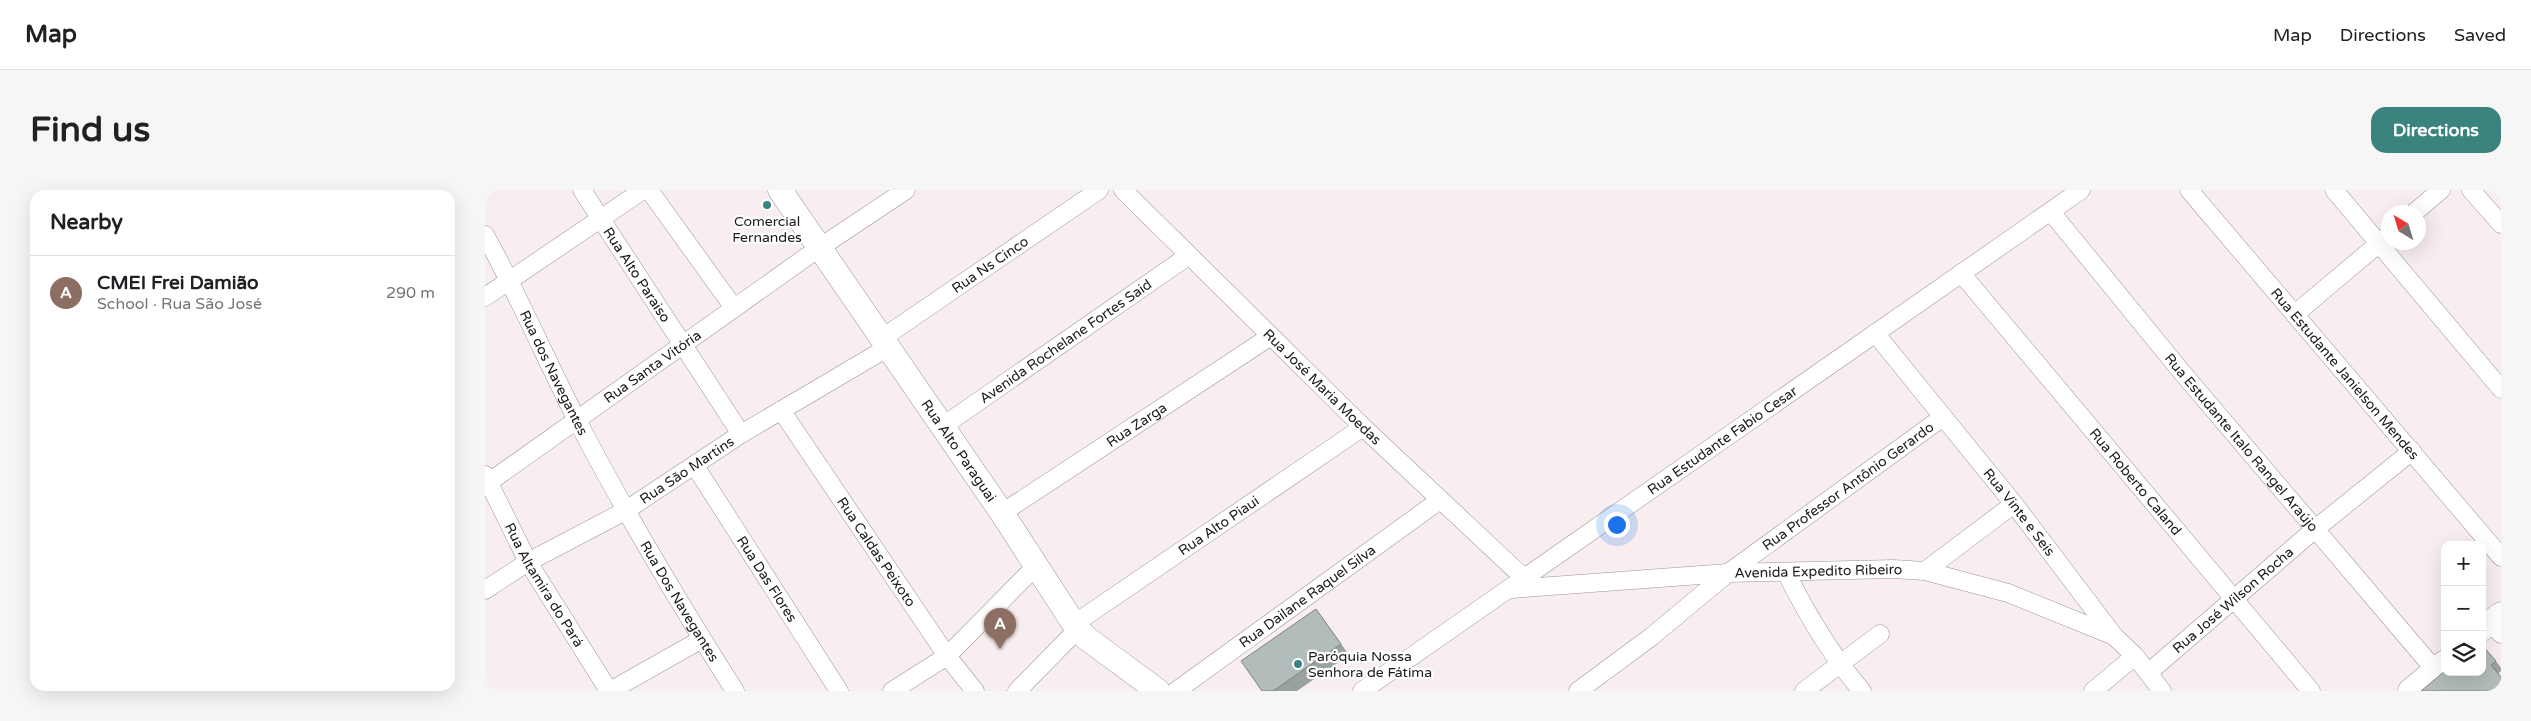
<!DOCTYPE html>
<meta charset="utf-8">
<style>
body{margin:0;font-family:"Varela Round",sans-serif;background:#f6f6f6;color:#202124}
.controls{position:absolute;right:15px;bottom:15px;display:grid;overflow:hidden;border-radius:10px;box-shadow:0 5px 20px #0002}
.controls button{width:45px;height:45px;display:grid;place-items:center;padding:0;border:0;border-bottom:1px solid #e0e0e0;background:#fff;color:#202124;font:25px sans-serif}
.compass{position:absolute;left:1896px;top:15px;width:45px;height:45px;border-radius:50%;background:#fff;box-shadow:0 5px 20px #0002;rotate:322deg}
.you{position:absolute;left:1131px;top:334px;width:18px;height:18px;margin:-12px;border:4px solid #fff;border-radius:50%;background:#1a73e8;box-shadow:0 0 0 8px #1a73e833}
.badge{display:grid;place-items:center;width:32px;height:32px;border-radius:50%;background:#3b837e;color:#fff;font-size:16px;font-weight:700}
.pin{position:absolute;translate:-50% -41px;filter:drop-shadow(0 1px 2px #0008)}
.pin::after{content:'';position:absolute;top:26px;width:18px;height:15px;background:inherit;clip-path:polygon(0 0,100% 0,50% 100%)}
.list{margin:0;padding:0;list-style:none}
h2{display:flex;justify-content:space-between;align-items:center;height:65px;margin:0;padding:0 20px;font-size:21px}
h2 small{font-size:16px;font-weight:400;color:#757577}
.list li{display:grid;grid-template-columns:32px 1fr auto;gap:15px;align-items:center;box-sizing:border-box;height:75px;padding:0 20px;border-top:1px solid #e0e0e0}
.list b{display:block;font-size:19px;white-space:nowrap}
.list p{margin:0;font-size:16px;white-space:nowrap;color:#757577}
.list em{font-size:16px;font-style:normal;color:#757577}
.icon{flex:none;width:28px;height:28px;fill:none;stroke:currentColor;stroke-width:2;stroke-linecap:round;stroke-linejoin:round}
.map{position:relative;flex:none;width:2016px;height:501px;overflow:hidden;border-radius:15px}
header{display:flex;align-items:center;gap:30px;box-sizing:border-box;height:70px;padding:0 25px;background:#fff;border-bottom:1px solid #e0e0e0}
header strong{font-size:24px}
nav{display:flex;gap:28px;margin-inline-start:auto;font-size:18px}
.intro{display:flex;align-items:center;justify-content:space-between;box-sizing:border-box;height:120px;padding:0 30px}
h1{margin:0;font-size:35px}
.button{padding:12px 22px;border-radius:15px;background:#3b837e;color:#fff;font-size:18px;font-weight:700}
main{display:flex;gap:30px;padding:0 30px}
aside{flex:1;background:#fff;border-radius:15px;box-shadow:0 5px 20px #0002}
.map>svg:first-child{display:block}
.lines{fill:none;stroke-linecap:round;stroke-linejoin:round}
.street-casing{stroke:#9c9395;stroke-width:19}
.secondary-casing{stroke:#9c9395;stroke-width:25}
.street{stroke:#fff;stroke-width:18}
.secondary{stroke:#fff;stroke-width:24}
.wall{fill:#99a2a1}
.building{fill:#b2bcbb;stroke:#7d8483}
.poi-dot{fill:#3b837e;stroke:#fefefe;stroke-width:2}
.labels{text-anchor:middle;stroke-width:4.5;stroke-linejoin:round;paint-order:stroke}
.poi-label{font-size:14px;fill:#1b1819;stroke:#fefefe}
.street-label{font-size:14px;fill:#1b1819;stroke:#fefefe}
</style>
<header>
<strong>Map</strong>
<nav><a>Map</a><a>Directions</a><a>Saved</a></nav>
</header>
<div class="intro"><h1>Find us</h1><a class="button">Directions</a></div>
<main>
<aside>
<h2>Nearby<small></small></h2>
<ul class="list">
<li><span class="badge" style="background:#8d6e63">A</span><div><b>CMEI Frei Damião</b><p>School · Rua São José</p></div><em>290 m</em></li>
</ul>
</aside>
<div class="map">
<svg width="2016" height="501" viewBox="0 0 2016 501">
<rect width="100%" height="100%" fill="#f8eef0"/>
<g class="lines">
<defs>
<g id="street">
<path id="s1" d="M97 0 256 244"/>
<path d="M164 0 249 118"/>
<path id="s2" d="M638 0 878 237 1040 389"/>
<path id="s3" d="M1704 0 2016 367"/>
<path d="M1849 0 2016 199"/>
<path d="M1986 0 2016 34"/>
<path id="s4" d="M1566 22 1695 180 1950 480"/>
<path d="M1930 22 1956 0"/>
<path id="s5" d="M0 45C34 106 61 170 93 232 141 324 194 413 250 501"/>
<path id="s6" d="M1476 83 1826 501"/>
<path d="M0 107 158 0"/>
<path d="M1810 124 1904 45"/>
<path id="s7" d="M1390 143 1529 314 1629 446 1650 466 1677 501"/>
<path id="s8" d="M396 149 614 0"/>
<path id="s9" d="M296 220 462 466 490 501"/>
<path id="s10" d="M458 236 703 66"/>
<path id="s11" d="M210 276 354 501"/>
<path id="s12" d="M0 285 43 372 124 501"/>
<path id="s13" d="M0 295 334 58 421 0"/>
<path id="s14" d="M517 323 786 146"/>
<path d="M1440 381 1529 314"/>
<path d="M1301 382C1322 425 1346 465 1377 501"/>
<path id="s15" d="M1026 399 1243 383 1408 379 1440 381 1523 403 1629 446"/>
<path id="s16" d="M0 400 43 372 140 321 256 244 402 158"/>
<path d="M2005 432 2016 444"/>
<path id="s17" d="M589 434 878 237"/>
<path id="s18" d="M1663 483 1829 340 1927 261"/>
<path d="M125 501 217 449"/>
<path d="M407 501 462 466 551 376"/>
<path d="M532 501 593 439"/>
<path id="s19" d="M691 501 955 310"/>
<path id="s20" d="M877 501 1596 0"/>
<path id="s21" d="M1093 501 1166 447 1243 383 1458 227"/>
<path d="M1319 501 1395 444"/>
<path d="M1608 501 1650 466"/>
</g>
<g id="secondary">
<path id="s22" d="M295 0 517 323 589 434 600 447 673 501"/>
<path d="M1997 439 2016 424"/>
<path d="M1925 501 1960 472"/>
</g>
</defs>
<use href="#street" class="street-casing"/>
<use href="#secondary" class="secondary-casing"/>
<use href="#street" class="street"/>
<use href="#secondary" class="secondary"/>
</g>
<g class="wall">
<path d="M831 419 864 465 812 501H777Z"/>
<path d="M2011 471 2016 478V481L2013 484 1936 501Z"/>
</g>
<g class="building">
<path d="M831 419 856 454 788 501H777L756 471Z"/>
<path d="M1997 455 2011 471 2006 475 2016 487V501H1936L1960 481V482H1997Z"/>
</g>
<g class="poi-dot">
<circle cx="282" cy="15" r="5"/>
<circle cx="813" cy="474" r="5"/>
</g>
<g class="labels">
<g class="poi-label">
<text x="282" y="36">Comercial<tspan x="282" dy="16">Fernandes</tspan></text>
<text x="823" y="471" text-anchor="start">Paróquia Nossa<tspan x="823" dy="16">Senhora de Fátima</tspan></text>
</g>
<g class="street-label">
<text dy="5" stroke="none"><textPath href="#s8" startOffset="132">Rua Ns Cinco</textPath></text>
<text dy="5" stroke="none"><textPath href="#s1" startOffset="101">Rua Alto Paraiso</textPath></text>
<text dy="5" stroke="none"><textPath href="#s10" startOffset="149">Avenida Rochelane Fortes Said</textPath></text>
<text dy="5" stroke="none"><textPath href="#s13" startOffset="205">Rua Santa Vitória</textPath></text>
<text dy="5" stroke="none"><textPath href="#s5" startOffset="154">Rua dos Navegantes</textPath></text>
<text dy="5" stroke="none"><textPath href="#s3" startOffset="241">Rua Estudante Janielson Mendes</textPath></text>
<text dy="5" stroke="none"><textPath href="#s2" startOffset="280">Rua José Maria Moedas</textPath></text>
<text dy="5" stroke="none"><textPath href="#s14" startOffset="161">Rua Zarga</textPath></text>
<text dy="5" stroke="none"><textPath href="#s20" startOffset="439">Rua Estudante Fabio Cesar</textPath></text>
<text dy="5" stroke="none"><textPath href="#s4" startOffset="299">Rua Estudante Italo Rangel Araújo</textPath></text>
<text dy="5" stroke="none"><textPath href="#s22" startOffset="316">Rua Alto Paraguai</textPath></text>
<text dy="5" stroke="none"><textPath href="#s16" startOffset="235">Rua São Martins</textPath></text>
<text dy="5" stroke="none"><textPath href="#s6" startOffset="272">Rua Roberto Caland</textPath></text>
<text dy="5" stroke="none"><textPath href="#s21" startOffset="339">Rua Professor Antônio Gerardo</textPath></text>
<text dy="5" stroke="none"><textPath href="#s7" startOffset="230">Rua Vinte e Seis</textPath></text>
<text dy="5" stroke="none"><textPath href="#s17" startOffset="175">Rua Alto Piaui</textPath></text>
<text dy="5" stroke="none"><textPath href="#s9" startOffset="171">Rua Caldas Peixoto</textPath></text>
<text dy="5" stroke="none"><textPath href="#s15" startOffset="308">Avenida Expedito Ribeiro</textPath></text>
<text dy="5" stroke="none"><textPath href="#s11" startOffset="134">Rua Das Flores</textPath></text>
<text dy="5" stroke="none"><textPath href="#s12" startOffset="125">Rua Altamira do Pará</textPath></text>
<text dy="5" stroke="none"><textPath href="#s19" startOffset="162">Rua Dailane Raquel Silva</textPath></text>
<text dy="5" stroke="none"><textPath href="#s18" startOffset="112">Rua José Wilson Rocha</textPath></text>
<text dy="5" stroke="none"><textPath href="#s5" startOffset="415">Rua Dos Navegantes</textPath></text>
</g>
</g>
</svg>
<div class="controls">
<button>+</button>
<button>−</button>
<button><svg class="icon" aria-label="layers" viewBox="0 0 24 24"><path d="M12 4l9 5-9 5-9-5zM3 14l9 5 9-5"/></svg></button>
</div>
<svg class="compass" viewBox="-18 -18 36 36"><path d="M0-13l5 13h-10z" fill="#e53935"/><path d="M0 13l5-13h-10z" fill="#757577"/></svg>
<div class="you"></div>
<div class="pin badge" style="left:515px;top:459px;background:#8d6e63">A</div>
</div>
</main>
